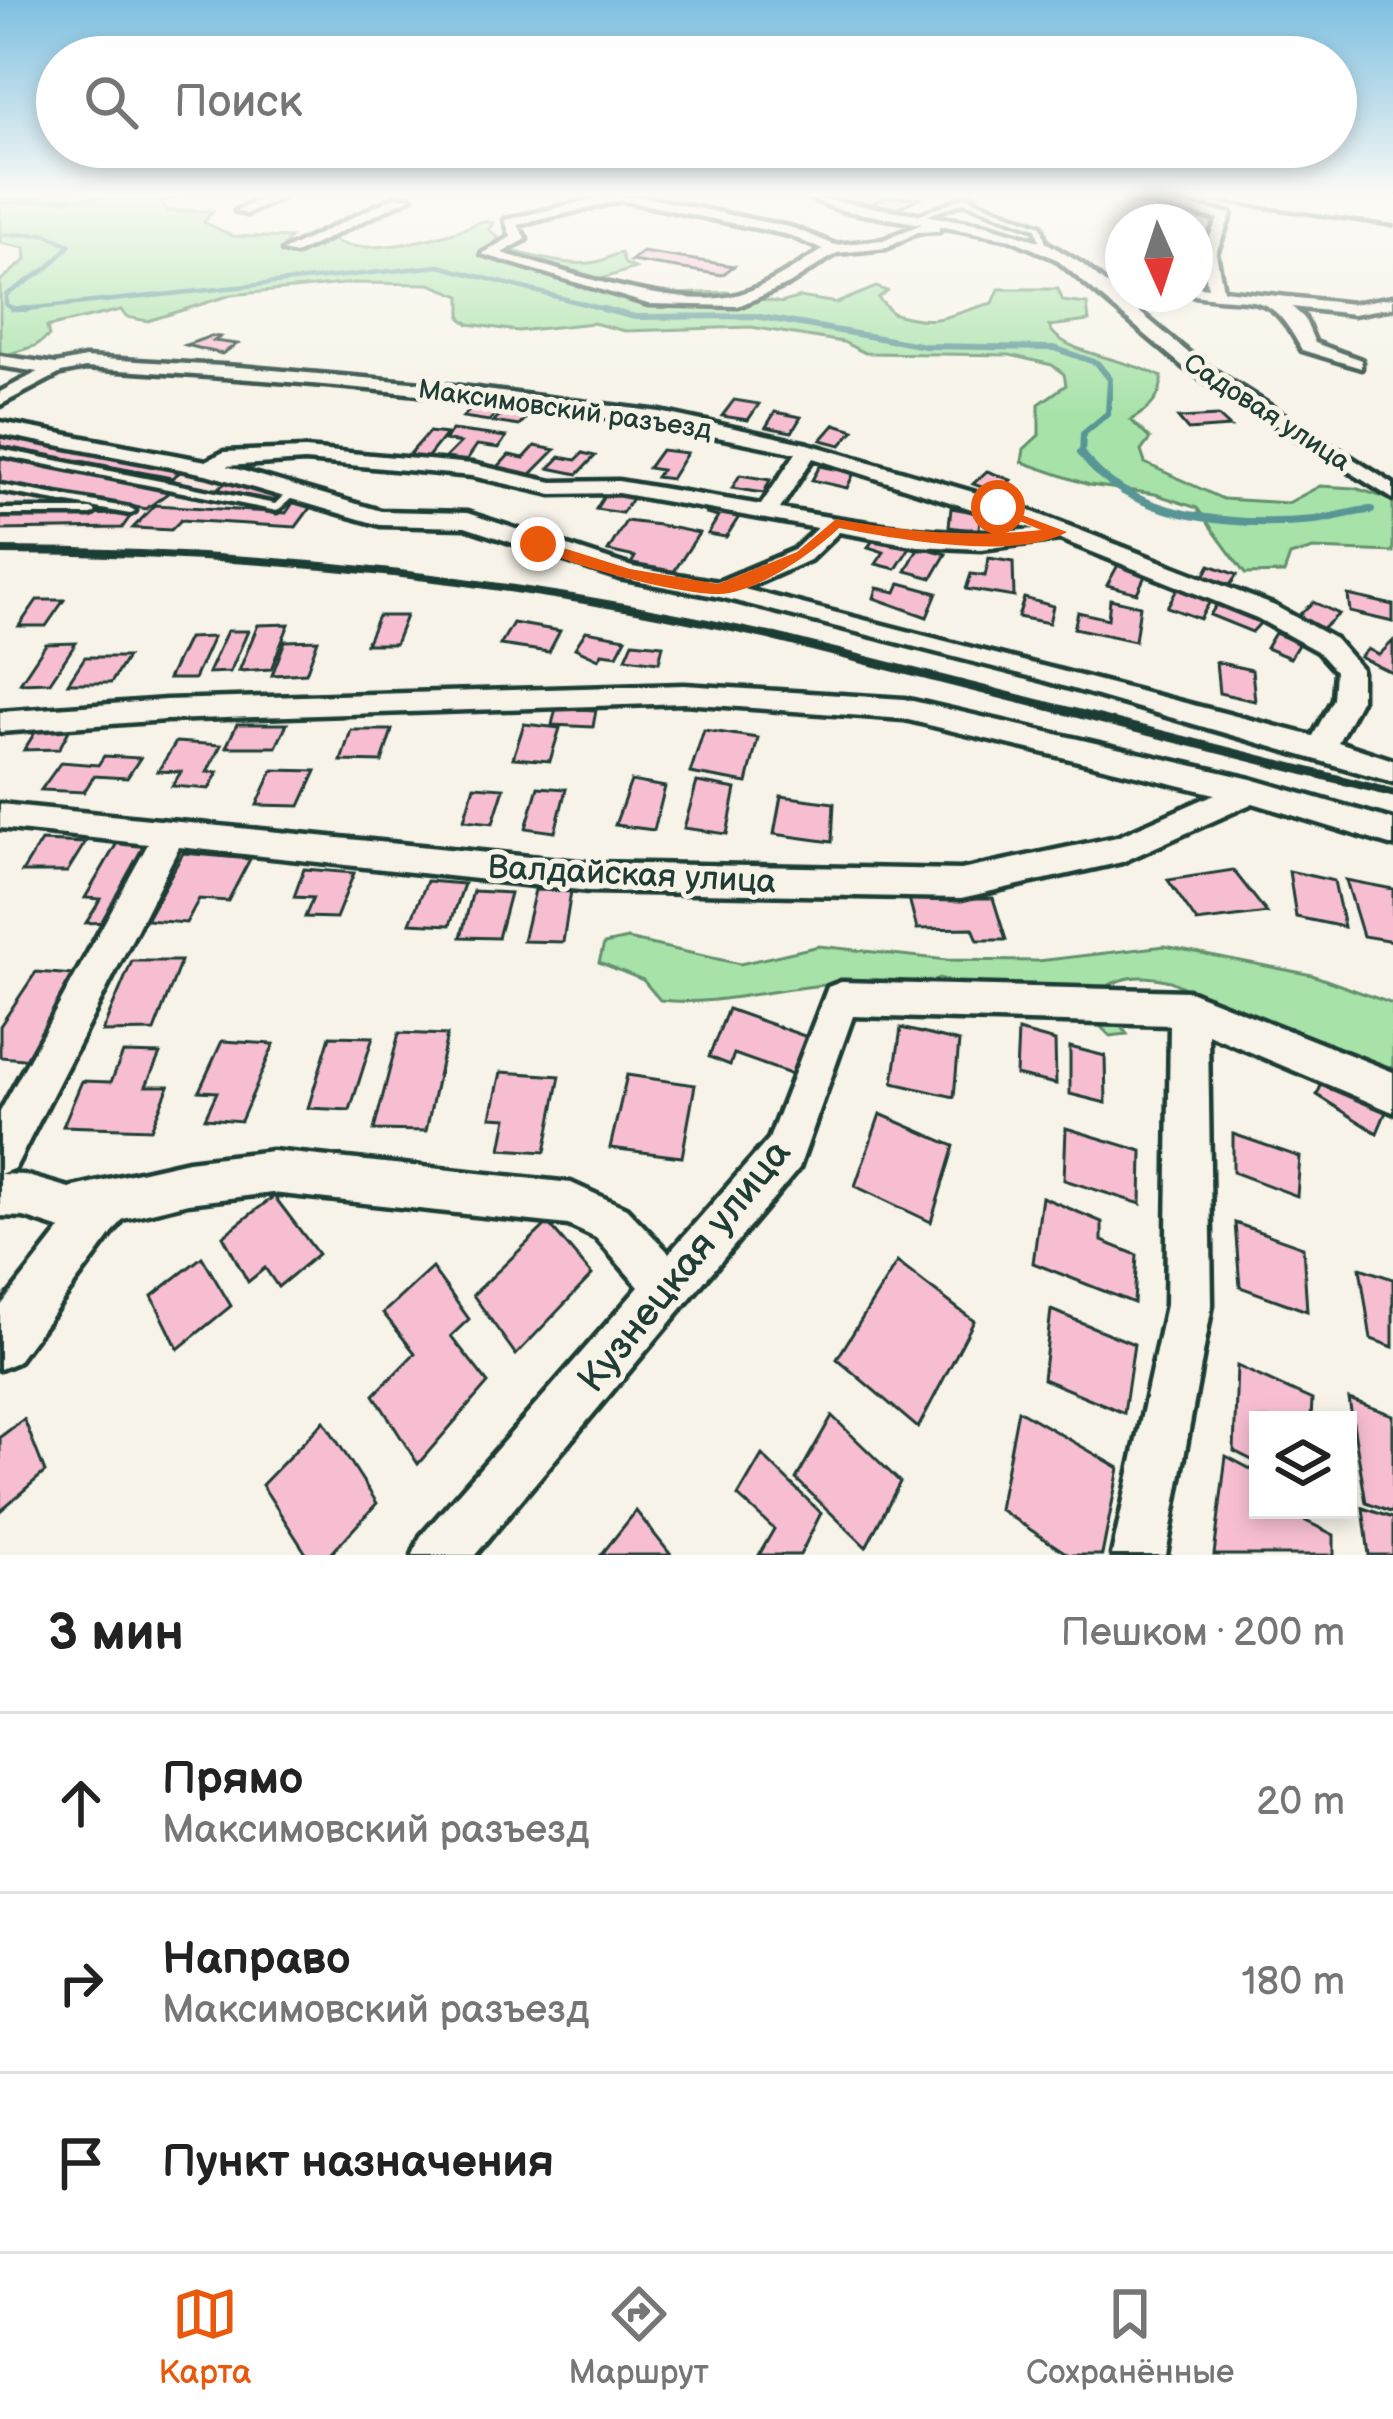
<!DOCTYPE html>
<html lang="ru">
<meta charset="utf-8">
<style>
body{margin:0;font-family:"Balsamiq Sans",sans-serif;background:#f2f2f2;color:#222}
.controls{position:absolute;right:36px;bottom:36px;display:grid;overflow:hidden;border-radius:0px;box-shadow:0 6px 18px #0003}
.controls button{width:108px;height:108px;display:grid;place-items:center;padding:0;border:0;border-bottom:3px solid #e0e0e0;background:#fff;color:#222;font:60px sans-serif}
.compass{position:absolute;left:1105px;top:204px;width:108px;height:108px;border-radius:50%;background:#fff;box-shadow:0 6px 18px #0003;rotate:177deg}
.stop{position:absolute;width:36px;height:36px;margin:-27px;border:9px solid #ea580c;border-radius:50%;background:#fff}
.stop.end{background:#ea580c;border-color:#fff;box-shadow:0 3px 12px #0008}
.list{margin:0;padding:0;list-style:none}
h2{display:flex;justify-content:space-between;align-items:center;height:156px;margin:0;padding:0 48px;font-size:51px}
h2 small{font-size:39px;font-weight:400;color:#767676}
.list li{display:grid;grid-template-columns:78px 1fr auto;gap:36px;align-items:center;box-sizing:border-box;height:180px;padding:0 48px;border-top:3px solid #e0e0e0}
.list b{display:block;font-size:45px;white-space:nowrap}
.list p{margin:0;font-size:39px;white-space:nowrap;color:#767676}
.list em{font-size:39px;font-style:normal;color:#767676}
.icon{flex:none;width:66px;height:66px;fill:none;stroke:currentColor;stroke-width:2;stroke-linecap:round;stroke-linejoin:round}
.map{position:relative;flex:none;width:1393px;height:1555px;overflow:hidden}
.search{position:absolute;background:#fff;box-shadow:0 6px 18px #0003;left:36px;right:36px;top:36px;height:132px;display:flex;align-items:center;gap:30px;box-sizing:border-box;padding:0 42px;border-radius:66px;color:#767676;font-size:45px}
.sheet{height:696px;background:#fff}
nav{display:flex;justify-content:space-around;align-items:center;box-sizing:border-box;height:168px;border-top:3px solid #e0e0e0;background:#fff;font-size:33px;color:#767676}
nav a{display:grid;justify-items:center;gap:6px}
nav .on{color:#ea580c}
.map>svg:first-child{display:block}
.built{fill:#f7e3e1}
.green{fill:#a7e2a8;stroke:#63906e;stroke-width:3}
.lines{fill:none;stroke-linecap:round;stroke-linejoin:round}
.stream-far2{stroke:#589595;stroke-width:4.5}
.stream-far1{stroke:#589595;stroke-width:6}
.stream{stroke:#589595;stroke-width:8}
.building{fill:#f7bed2;stroke:#1f3d34;stroke-width:3}
.lane-casing{stroke:#1f3d34;stroke-width:9}
.street-casing{stroke:#1f3d34;stroke-width:9}
.lane{fill:#f7f3e8;fill-rule:evenodd}
.street{fill:#f7f3e8;fill-rule:evenodd}
.rail-far2{stroke:#1f3d34;stroke-width:4.5}
.rail-far1{stroke:#1f3d34;stroke-width:8}
.rail{stroke:#1f3d34;stroke-width:9}
.route{fill:#ea580c}
.labels{text-anchor:middle;stroke-width:10;stroke-linejoin:round;paint-order:stroke}
.far-street-label{font-size:27px;fill:#1f3d34;stroke:#f7f3e8}
.street-label{font-size:33px;fill:#1f3d34;stroke:#f7f3e8}
.near-street-label{font-size:39px;fill:#1f3d34;stroke:#f7f3e8}
</style>
<div class="map">
<svg width="1393" height="1555" viewBox="0 0 1393 1555">
<rect width="100%" height="100%" fill="#f7f3e8"/>
<filter id="ink" filterUnits="userSpaceOnUse"><feTurbulence type="fractalNoise" baseFrequency=".00833" numOctaves="2"/><feDisplacementMap in="SourceGraphic" scale="24" xChannelSelector="R" yChannelSelector="G"/><feConvolveMatrix kernelMatrix="1 2 1 2 8 2 1 2 1" color-interpolation-filters="sRGB"/></filter>
<g filter="url(#ink)">
<path class="built" d="M0 432 186 465 318 500 298 528 183 522 174 531 0 532Z"/>
<g class="green">
<path d="M0 197H180L161 201 167 211H213L204 222 233 236 290 238 281 250C303 257 318 248 333 240 364 258 451 237 482 221L493 223 489 230 499 238 493 245C521 253 575 271 603 260 609 258 614 254 621 253L625 264 635 268 604 278 596 290 618 296 726 292 781 303 800 297 837 303 876 287 887 291 878 298 892 313C941 329 952 312 993 303L999 289H1058L1063 301 1087 304 1089 321 1049 326C1060 354 1130 359 1162 377 1161 399 1150 409 1131 420L1150 439 1141 451 1145 463 1223 499 1288 503 1320 486 1355 488 1393 500V552L1313 549 1290 556 1284 573 1245 574 1197 508 1155 494 1089 485 1022 462 1024 449 1039 435V404L1066 385 1064 374 1052 365 1010 355 865 353 843 342 751 327 625 331 593 323 518 331 469 324 461 318V296L430 284 354 283 231 295 148 321 126 317 121 310 47 327 49 336 35 346 0 357V281L26 260 25 248 0 243Z"/>
<path d="M627 939 740 964 819 946 947 960 1038 961 1165 946 1312 975 1393 1004V1084L1170 981C1141 974 1119 975 1096 994L1127 1034 1110 1036 1090 1016 939 978 910 994C828 965 742 1010 660 1000L643 980 599 962 604 944Z"/>
</g>
<g class="lines">
<g class="stream-far2">
<path d="M0 203 102 197"/>
<path d="M0 235 45 234 70 245 48 268 6 295V305L16 310 439 266 615 312"/>
</g>
<g class="stream-far1">
<path d="M13 309H28"/>
<path d="M603 309 635 317 755 316 925 346 1054 348 1097 363 1110 379 1108 413 1083 434 1082 456"/>
</g>
<path class="stream" d="M1081 453C1129 521 1240 527 1315 520 1334 518 1352 511 1371 510"/>
</g>
<g class="building">
<path d="M886 197H922L883 214 860 208Z"/>
<path d="M642 252 734 266 722 275 631 261Z"/>
<path d="M211 336 220 337 214 341 237 344 222 354 186 345Z"/>
<path d="M734 400 759 404 748 420 722 416Z"/>
<path d="M479 401 504 405 489 421 463 417Z"/>
<path d="M510 405 534 409 519 426 493 422Z"/>
<path d="M775 412 801 417 792 432 766 427Z"/>
<path d="M1218 416 1230 427 1188 430 1178 418Z"/>
<path d="M835 424 854 430 841 445 821 440Z"/>
<path d="M452 430 506 437 499 448 477 445 466 461 445 458 460 443 444 440Z"/>
<path d="M429 432 446 434 427 458 408 456Z"/>
<path d="M0 433 187 467 172 478 0 446Z"/>
<path d="M535 446 555 450 529 476 496 469 509 455 524 458Z"/>
<path d="M661 450 687 453 671 479 656 477 661 470 648 468Z"/>
<path d="M583 453 595 456 578 474 549 468 560 457 576 460Z"/>
<path d="M0 458 175 488 146 509 0 484Z"/>
<path d="M820 466 854 473 847 488 812 480Z"/>
<path d="M987 471 1011 480 998 493 973 484Z"/>
<path d="M740 475 770 480 764 493 732 488Z"/>
<path d="M232 478 289 491 274 502 217 489Z"/>
<path d="M606 493 633 497 622 513 596 509Z"/>
<path d="M299 494 316 500 296 527 181 520 171 530 133 528 155 505 286 513Z"/>
<path d="M711 503 744 509 726 537 708 534 718 517 706 514Z"/>
<path d="M951 508 980 513 979 531 949 527Z"/>
<path d="M132 514 122 528 0 530V516Z"/>
<path d="M626 521 659 525 699 533 673 573 631 564 635 557 608 551Z"/>
<path d="M877 535 912 544 896 569 876 564 884 552 868 547Z"/>
<path d="M919 546 946 554 932 578 906 571Z"/>
<path d="M989 558 1013 562 1014 597 966 589 971 574 985 576Z"/>
<path d="M1118 565 1146 574 1137 593 1107 585Z"/>
<path d="M1210 565 1237 575 1227 589 1202 580Z"/>
<path d="M900 583 937 593 927 617 874 598 877 588 896 592Z"/>
<path d="M1179 586 1212 598 1200 619 1167 607Z"/>
<path d="M1348 595 1393 605V622L1350 612Z"/>
<path d="M1024 598 1053 606 1049 623 1018 617Z"/>
<path d="M1110 599 1140 606 1135 641 1074 628 1078 612 1108 619Z"/>
<path d="M37 600H64L46 626H19Z"/>
<path d="M1219 601 1264 619 1252 632 1210 615Z"/>
<path d="M1313 602 1339 614 1322 629 1297 617Z"/>
<path d="M378 616H406L395 644H366Z"/>
<path d="M513 623 560 631 549 652 500 645Z"/>
<path d="M289 624 271 669 239 671 258 625Z"/>
<path d="M227 631H248L230 672 208 673Z"/>
<path d="M586 631 626 638 617 655 602 653 599 659 575 648Z"/>
<path d="M1275 633 1299 643 1290 658 1266 648Z"/>
<path d="M213 637 194 679H168L188 638Z"/>
<path d="M318 640 306 673 272 675 285 641Z"/>
<path d="M1393 641V673L1360 657 1368 649 1379 655Z"/>
<path d="M633 642 663 645 659 662 626 658Z"/>
<path d="M76 643 50 682 20 683 46 644Z"/>
<path d="M85 657H127L111 683H68Z"/>
<path d="M1216 662 1252 670 1255 701 1219 693Z"/>
<path d="M556 708 596 710 593 727 552 725Z"/>
<path d="M237 724H287L276 747H226Z"/>
<path d="M524 724 560 728 550 761 513 758Z"/>
<path d="M72 725 59 749 24 750 39 726Z"/>
<path d="M351 730H392L382 762 341 761Z"/>
<path d="M704 730 758 738 747 783 690 773Z"/>
<path d="M176 742 221 745 207 772H218L209 789 172 786 181 772 158 771Z"/>
<path d="M104 756 140 758 127 778 94 776 84 792 41 790 61 762 98 765Z"/>
<path d="M273 770 316 771 300 806 257 805Z"/>
<path d="M631 781 665 787 654 830 615 825Z"/>
<path d="M697 782 736 789 727 834 684 828Z"/>
<path d="M474 786 504 788 493 823 464 820Z"/>
<path d="M538 787 566 789 555 832 526 828Z"/>
<path d="M781 796 834 803 832 842 774 834Z"/>
<path d="M41 841 85 843 67 872H22Z"/>
<path d="M117 843 154 844 110 922 86 923 101 899 85 898Z"/>
<path d="M183 853 250 859 228 901 199 899 186 923 146 920Z"/>
<path d="M304 869 354 873 336 918 305 917 313 898 294 897Z"/>
<path d="M1233 870 1267 913 1197 922 1168 880Z"/>
<path d="M1289 871 1334 881 1344 927 1296 917Z"/>
<path d="M1346 880 1393 889V941L1363 936Z"/>
<path d="M427 881 464 884 450 925 410 923Z"/>
<path d="M535 890 571 891 563 942 523 941Z"/>
<path d="M473 891 510 893 498 938 461 937Z"/>
<path d="M909 898H993L1006 940H978L973 928 917 929Z"/>
<path d="M132 961H181L154 1031 102 1032Z"/>
<path d="M36 972 87 976 34 1060 0 1057V1026Z"/>
<path d="M728 1009 810 1038 796 1076 734 1054 730 1065 709 1057Z"/>
<path d="M901 1028 959 1042 954 1097 893 1083Z"/>
<path d="M1018 1031 1055 1041 1056 1084 1016 1075Z"/>
<path d="M399 1033 447 1035 426 1131 374 1130Z"/>
<path d="M330 1036 373 1037 350 1110 308 1108Z"/>
<path d="M222 1041 274 1044 241 1121 205 1118 217 1092 199 1091Z"/>
<path d="M1070 1047 1105 1056 1106 1103 1070 1094Z"/>
<path d="M123 1053 160 1054 146 1086H169L151 1129 63 1126 82 1081 111 1082Z"/>
<path d="M1328 1069 1388 1107 1377 1133 1317 1095Z"/>
<path d="M501 1072 560 1076 545 1152 501 1149 507 1118 491 1117Z"/>
<path d="M627 1075 695 1085 682 1157 610 1148Z"/>
<path d="M880 1114 954 1146 931 1222 855 1186Z"/>
<path d="M1066 1128 1142 1151 1141 1204 1064 1180Z"/>
<path d="M1233 1134 1300 1157 1297 1196 1233 1172Z"/>
<path d="M274 1196 318 1254 278 1287 265 1268 248 1282 223 1236Z"/>
<path d="M1042 1197 1102 1222V1241L1137 1255 1134 1303 1033 1263Z"/>
<path d="M548 1223 592 1275 516 1355 473 1295Z"/>
<path d="M1235 1223 1303 1247 1307 1311 1240 1287Z"/>
<path d="M202 1257 231 1306 178 1349 152 1296Z"/>
<path d="M897 1262 974 1321 918 1428 837 1359Z"/>
<path d="M432 1268 469 1319 451 1336 488 1383 418 1464 374 1395 415 1353 383 1313Z"/>
<path d="M1360 1268 1393 1279V1347L1371 1339Z"/>
<path d="M1051 1310 1134 1344 1124 1413 1043 1379Z"/>
<path d="M1237 1366 1312 1400 1311 1420H1258V1463L1234 1451Z"/>
<path d="M1349 1399 1393 1415V1513L1366 1503Z"/>
<path d="M1018 1410 1119 1468 1102 1555H1069L999 1509Z"/>
<path d="M832 1416 900 1482 866 1547 796 1479Z"/>
<path d="M24 1419 45 1472 0 1511V1437Z"/>
<path d="M324 1421 377 1503 330 1555H307L262 1485Z"/>
<path d="M762 1455 821 1513 800 1555H759L774 1529 738 1496Z"/>
<path d="M1226 1456 1258 1473V1510H1302V1519L1334 1535V1555H1214Z"/>
<path d="M1363 1508 1393 1518V1555H1369Z"/>
<path d="M636 1511 671 1555H601Z"/>
</g>
<g class="lines">
<defs>
<g id="lane">
<path d="M964 197H974L970 199 1041 226 1047 247 1044 249 1041 247 1036 228 964 202 914 220 909 219Z"/>
<path d="M0 449 275 504 284 495 293 497 277 511 0 455Z"/>
<path d="M0 485 130 508 135 511 130 514 0 491Z"/>
<path d="M0 509H91L96 512 91 515H0Z"/>
</g>
<g id="street">
<path d="M265 197H283L247 214 236 211Z"/>
<path d="M395 197H412L295 254 283 251Z"/>
<path d="M603 197H644L793 228 835 245 883 240 922 224 841 210 807 197 987 225 1049 244 1082 264 1197 360 1393 484V499L1185 368 1056 259 1011 239 939 226V231L918 232 886 248 837 253 789 284 738 306 648 304 482 254 511 237 505 220ZM622 200 789 235 823 250C796 266 770 285 740 294 682 313 561 270 502 253L526 239 518 225Z"/>
<path d="M1120 197H1147L1231 214 1216 253 1223 290 1353 304 1393 297V307L1353 314 1292 307 1304 318 1315 343 1361 360V368L1302 350C1267 284 1255 307 1190 294H1195V286L1208 288 1202 253 1218 219Z"/>
<path d="M0 356 56 364 85 358 239 367 445 385 660 412 808 444 1007 502 1275 606 1335 639 1361 669V699L1338 742 1393 760V782L1025 675 720 597 619 578 465 527 380 525 206 474 0 434V422L206 461 224 452 305 449 472 464 552 482 618 481 761 505 796 453C561 402 324 382 85 368L61 373 0 405V392L38 372 0 366ZM813 458 1034 529C947 539 866 523 780 509ZM305 461 472 476 552 494 618 493 817 528 794 550 718 582 632 567 467 513 381 511 226 466ZM839 532 918 546 981 549 1060 539 1257 618 1317 651 1335 671 1333 699 1313 736 744 589 810 560Z"/>
<path d="M684 685 904 699 1251 779 1393 820V846L1253 803 1122 862 961 898 589 891 179 847 15 1168 0 1174 24 1175 69 1188 188 1161 272 1151 571 1183 626 1208 669 1253 769 1139 828 987 841 982 1189 991 1393 1072V1112L1208 1034 1212 1305 1166 1555H1112L1166 1305 1170 1025 853 1016 799 1168 475 1555H413L421 1536 639 1287 596 1238 568 1225 272 1193 188 1203 123 1219 17 1362 0 1369V1307L61 1229 24 1217 0 1216V1112L148 844 0 828V804L589 863 961 870 1117 837 1215 794 904 719 684 703 166 720 0 732V712L166 700Z"/>
</g>
</defs>
<use href="#lane" class="lane-casing"/>
<use href="#street" class="street-casing"/>
<use href="#lane" class="lane"/>
<use href="#street" class="street"/>
<path class="rail-far2" d="M1185 197 1393 226"/>
<path class="rail-far1" d="M0 551C272 552 521 580 787 640"/>
<path class="rail" d="M774 637 1393 793"/>
</g>
</g>
<linearGradient id="sky" x2="0" y2="1"><stop stop-color="#7dbfe0"/><stop offset="0.47" stop-color="#fbfaf5"/><stop offset="1" stop-color="#fbfaf5" stop-opacity="0"/></linearGradient>
<rect width="1393" height="415" fill="url(#sky)"/>
<path class="route" d="M993 504 1067 532C1016 561 896 539 839 528 813 553 756 593 719 594 681 595 561 564 530 544L538 540 630 569 718 584 797 552 836 519C907 532 969 538 1041 530L993 510Z"/>
<g class="labels">
<g class="far-street-label">
<text transform="translate(565 409) rotate(8)" y="9">Максимовский разъезд</text>
<text transform="translate(1267 412) rotate(33)" y="9">Садовая улица</text>
</g>
<g class="street-label">
<text transform="translate(632 873) rotate(3)" y="12">Валдайская улица</text>
</g>
<g class="near-street-label">
<text transform="translate(683 1265) rotate(-51)" y="14">Кузнецкая улица</text>
</g>
</g>
</svg>
<div class="controls">
<button><svg class="icon" aria-label="layers" viewBox="0 0 24 24"><path d="M12 4l9 5-9 5-9-5zM3 14l9 5 9-5"/></svg></button>
</div>
<svg class="compass" viewBox="-18 -18 36 36"><path d="M0-13l5 13h-10z" fill="#e53935"/><path d="M0 13l5-13h-10z" fill="#767676"/></svg>
<div class="stop" style="left:998px;top:507px"></div>
<div class="stop end" style="left:538px;top:544px"></div>
<div class="search"><svg class="icon" aria-label="search" viewBox="0 0 24 24"><circle cx="10" cy="10" r="6"/><path d="M15 15l6 6"/></svg>Поиск</div>
</div>
<section class="sheet">
<h2>3 мин<small>Пешком · 200 m</small></h2>
<ul class="list">
<li><svg class="icon" aria-label="ahead" viewBox="0 0 24 24"><path d="M12 20V5M6 11l6-6 6 6"/></svg><div><b>Прямо</b><p>Максимовский разъезд</p></div><em>20 m</em></li>
<li><svg class="icon" aria-label="right" viewBox="0 0 24 24"><path d="M7 20v-9h11M14 6l5 5-5 5"/></svg><div><b>Направо</b><p>Максимовский разъезд</p></div><em>180 m</em></li>
<li><svg class="icon" aria-label="arrive" viewBox="0 0 24 24"><path d="M6 21V4h12l-3 4 3 4H6"/></svg><div><b>Пункт назначения</b></div></li>
</ul>
</section>
<nav>
<a class="on"><svg class="icon" aria-label="map" viewBox="0 0 24 24"><path d="M3 6l6-2 6 2 6-2v14l-6 2-6-2-6 2zM9 4v14M15 6v14"/></svg>Карта</a>
<a><svg class="icon" aria-label="directions" viewBox="0 0 24 24"><path d="M12 3l9 9-9 9-9-9zM9 14v-3h6M13 9l2 2-2 2"/></svg>Маршрут</a>
<a><svg class="icon" aria-label="saved" viewBox="0 0 24 24"><path d="M7 4h10v16l-5-4-5 4z"/></svg>Сохранённые</a>
</nav>
